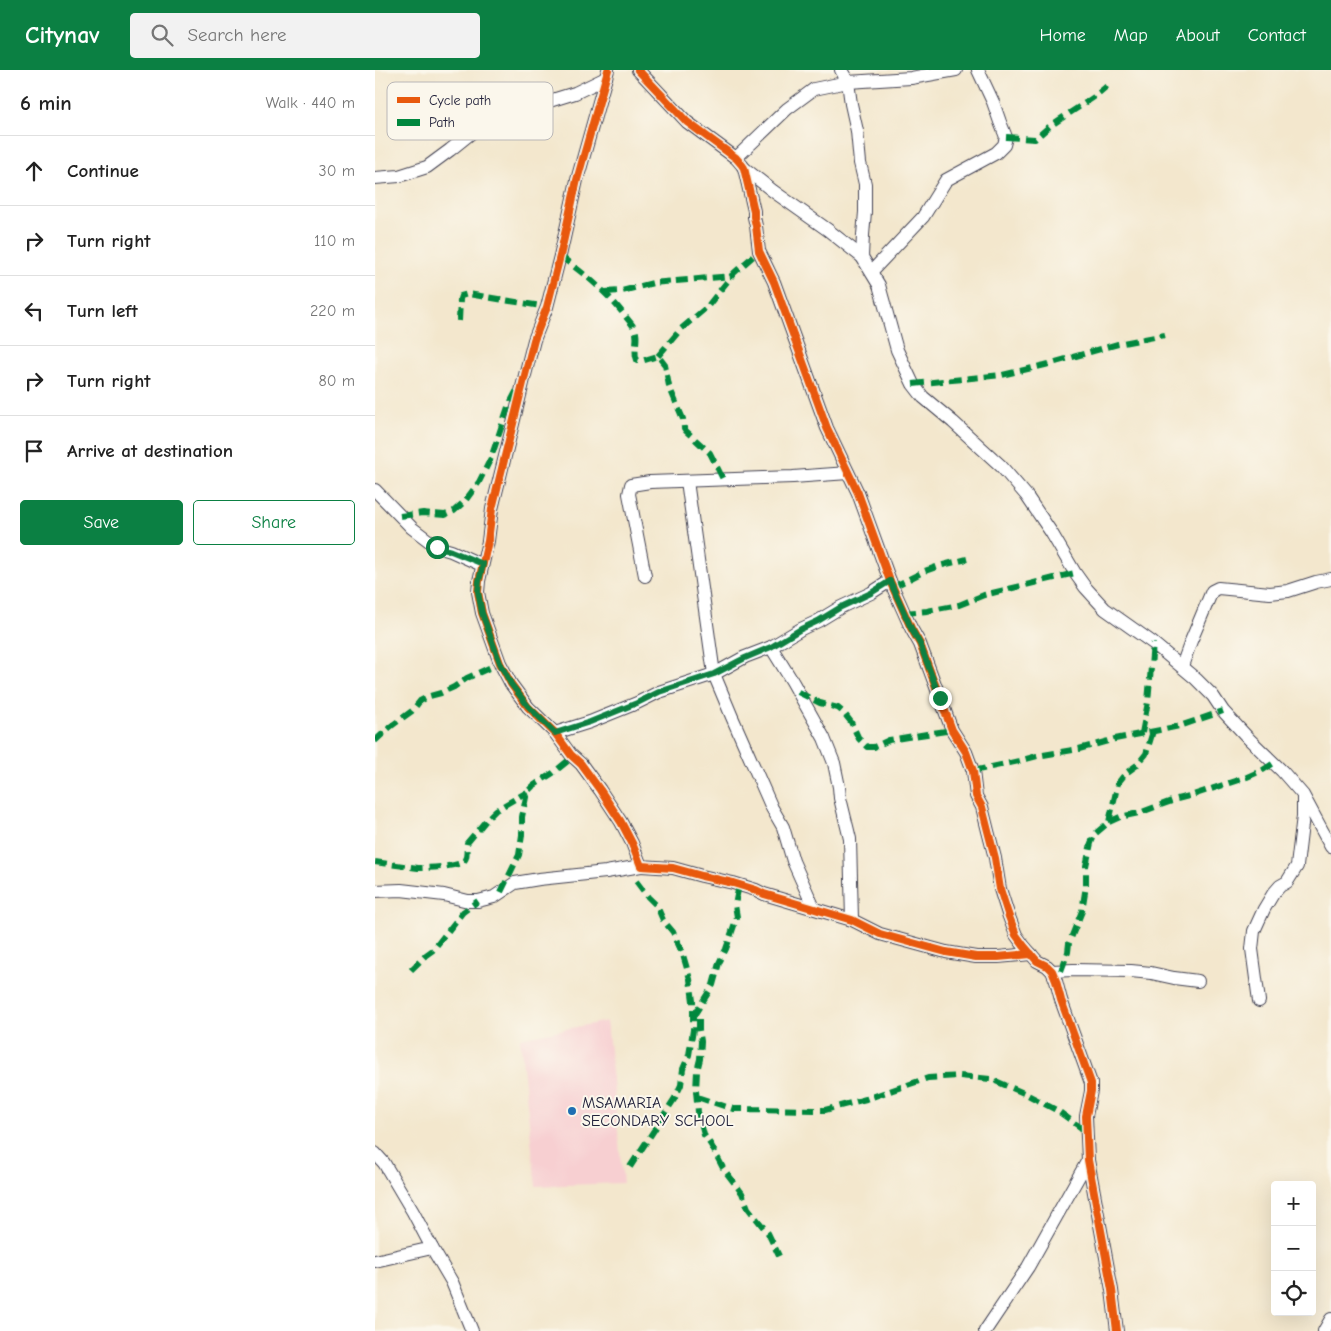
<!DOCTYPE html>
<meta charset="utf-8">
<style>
body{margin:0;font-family:"Comic Neue",sans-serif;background:#f2f2f2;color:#222}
.controls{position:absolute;right:15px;bottom:15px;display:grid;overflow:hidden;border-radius:5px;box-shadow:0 5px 20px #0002}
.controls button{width:45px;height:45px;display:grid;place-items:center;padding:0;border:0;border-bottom:1px solid #e0e0e0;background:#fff;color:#222;font:25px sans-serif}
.stop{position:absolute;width:15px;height:15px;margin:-11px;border:4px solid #0b8043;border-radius:50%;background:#fff}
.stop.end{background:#0b8043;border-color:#fff;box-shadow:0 1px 5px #0008}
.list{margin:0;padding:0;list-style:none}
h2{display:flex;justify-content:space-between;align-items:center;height:65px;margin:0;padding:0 20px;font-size:21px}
h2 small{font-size:16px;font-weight:400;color:#767676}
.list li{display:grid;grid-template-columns:32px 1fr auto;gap:15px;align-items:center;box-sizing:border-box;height:70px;padding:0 20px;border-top:1px solid #e0e0e0}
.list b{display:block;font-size:19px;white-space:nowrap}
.list em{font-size:16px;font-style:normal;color:#767676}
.actions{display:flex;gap:10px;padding:15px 20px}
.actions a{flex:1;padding:11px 0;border:1px solid #0b8043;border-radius:5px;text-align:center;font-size:18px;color:#0b8043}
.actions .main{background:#0b8043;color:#fff}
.icon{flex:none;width:28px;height:28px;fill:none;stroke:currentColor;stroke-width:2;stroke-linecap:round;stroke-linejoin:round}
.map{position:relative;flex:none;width:956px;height:1261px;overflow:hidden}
header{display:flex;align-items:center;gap:30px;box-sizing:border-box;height:70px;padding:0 25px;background:#0b8043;color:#fff}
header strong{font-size:24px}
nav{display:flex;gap:28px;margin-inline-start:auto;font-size:18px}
.search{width:350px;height:45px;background:#f2f2f2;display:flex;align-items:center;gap:12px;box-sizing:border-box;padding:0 18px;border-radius:5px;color:#767676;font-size:19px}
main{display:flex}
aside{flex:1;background:#fff}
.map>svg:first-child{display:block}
.built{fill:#f7cfd1}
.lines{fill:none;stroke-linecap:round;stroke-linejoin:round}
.minor-casing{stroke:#414051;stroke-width:14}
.minor{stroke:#fff;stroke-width:12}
.quiet{stroke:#00873e;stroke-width:6;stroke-dasharray:12 6;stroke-linecap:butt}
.cycleway-casing{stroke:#fbf7ec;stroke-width:11}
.cycleway{stroke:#e8590c;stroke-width:8}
.route{stroke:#0b8043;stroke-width:6}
.poi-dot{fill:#1f6fb2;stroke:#fbf7ec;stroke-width:2}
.labels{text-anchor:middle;stroke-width:4;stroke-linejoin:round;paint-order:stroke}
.poi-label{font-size:16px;fill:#22223b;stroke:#fbf7ec;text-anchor:start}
.key{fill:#fbf7ec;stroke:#bab7b7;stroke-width:1}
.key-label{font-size:14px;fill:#22223b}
</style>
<header>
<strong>Citynav</strong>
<div class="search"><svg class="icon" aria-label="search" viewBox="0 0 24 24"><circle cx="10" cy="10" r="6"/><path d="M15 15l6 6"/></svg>Search here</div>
<nav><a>Home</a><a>Map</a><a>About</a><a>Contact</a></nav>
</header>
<main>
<aside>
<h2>6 min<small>Walk · 440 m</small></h2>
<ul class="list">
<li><svg class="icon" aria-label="ahead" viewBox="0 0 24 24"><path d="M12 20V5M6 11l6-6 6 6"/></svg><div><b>Continue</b></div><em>30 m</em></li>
<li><svg class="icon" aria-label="right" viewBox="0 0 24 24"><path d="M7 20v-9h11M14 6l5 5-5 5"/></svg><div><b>Turn right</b></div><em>110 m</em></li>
<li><svg class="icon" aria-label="left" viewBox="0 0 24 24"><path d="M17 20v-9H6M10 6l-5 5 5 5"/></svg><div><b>Turn left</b></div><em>220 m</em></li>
<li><svg class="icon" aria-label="right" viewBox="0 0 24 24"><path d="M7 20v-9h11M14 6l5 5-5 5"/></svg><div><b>Turn right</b></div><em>80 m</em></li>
<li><svg class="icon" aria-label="arrive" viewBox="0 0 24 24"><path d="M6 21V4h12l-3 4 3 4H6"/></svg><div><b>Arrive at destination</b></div></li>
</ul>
<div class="actions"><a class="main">Save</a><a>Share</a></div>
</aside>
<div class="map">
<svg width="956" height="1261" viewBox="0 0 956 1261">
<rect width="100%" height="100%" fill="#fbf7ec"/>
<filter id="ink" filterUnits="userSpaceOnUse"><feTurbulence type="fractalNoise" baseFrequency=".02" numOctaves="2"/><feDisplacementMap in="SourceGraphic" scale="10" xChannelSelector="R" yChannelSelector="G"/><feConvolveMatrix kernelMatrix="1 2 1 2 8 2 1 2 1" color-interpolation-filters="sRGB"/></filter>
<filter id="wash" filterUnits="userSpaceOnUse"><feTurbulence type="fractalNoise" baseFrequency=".0096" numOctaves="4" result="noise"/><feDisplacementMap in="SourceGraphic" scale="20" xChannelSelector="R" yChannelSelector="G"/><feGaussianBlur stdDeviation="1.12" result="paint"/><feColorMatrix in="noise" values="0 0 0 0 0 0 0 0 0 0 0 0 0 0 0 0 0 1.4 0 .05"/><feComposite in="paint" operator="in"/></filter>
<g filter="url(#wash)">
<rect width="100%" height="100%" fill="#f3e7cd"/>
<path class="built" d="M232 951 248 1113 161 1116 145 968Z"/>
</g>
<g filter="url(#ink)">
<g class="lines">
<defs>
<g id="minor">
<path d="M233 0 202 110 185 186 172 237 159 270 150 305 117 439 113 471 104 511 103 522 107 543 125 593 136 614 153 637 180 663 196 685 206 694 225 720 246 752 257 773 266 796 298 798 327 806 358 813 381 820 389 824 477 850 505 864 571 882 601 887H623L656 884"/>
<path d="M263 0 312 52 361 88 367 95 369 98 379 141V147L381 156 384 181 399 212 452 358 483 423 515 511 536 558 545 574 577 660 591 682 598 701 601 726 607 737 613 761 620 788 625 819 633 844 641 865 649 876 662 891 672 896 677 901 681 911 686 930 716 1013V1021L711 1046 713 1090 737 1220 742 1261"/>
<path d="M466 0 473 12 476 34 482 61 485 93 490 114V142L488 165 487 187"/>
<path d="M361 88 412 39 439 19 473 12 536 8 581 0"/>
<path d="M369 98 398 121 453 160 487 187 504 215 522 280 538 314 548 327 578 352 626 396 651 425 676 462 700 503 710 517 730 539 778 573 821 609 838 626 848 641 874 669 907 701 928 725 956 777"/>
<path d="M0 108 24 106 52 97 75 80 116 47 133 39 171 32 200 23 231 8"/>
<path d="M497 201 548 147 571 110 621 83 629 75 631 67 625 52 618 32 603 0"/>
<path d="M312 411 339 604 357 647 397 738 408 757 418 791 439 838"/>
<path d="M0 420 37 458 62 477 76 481 107 495"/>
<path d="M270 506 254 424 256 415 275 412 418 407 473 403"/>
<path d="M396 577 417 611 449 668 459 693 464 717 465 728 475 769 477 850"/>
<path d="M807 596 816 571 837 521 843 518 895 523 913 521 941 512 956 509"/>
<path d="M180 663 215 652 262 633 284 622 339 604 370 587 396 577 426 559 443 551 466 537 496 523 515 511"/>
<path d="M0 821 26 820 69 825 93 831H103L119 827 140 813 164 809 231 802 266 796"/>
<path d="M677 901 698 900 756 901 776 903 799 908 823 911"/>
<path d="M884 931 877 879 879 861 889 839 898 824 905 816 912 812 922 796 928 746V728"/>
<path d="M0 1083 9 1093 38 1142 57 1178 77 1212 97 1261"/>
<path d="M0 1191 57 1178"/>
<path d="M610 1261 653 1197 713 1090"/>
<path d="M949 1261 956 1249"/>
</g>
</defs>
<use href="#minor" class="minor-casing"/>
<use href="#minor" class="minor"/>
<g class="quiet">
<path d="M631 67 660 69 675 56 719 27 732 16"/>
<path d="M185 186C211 205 231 221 251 247 255 252 260 257 261 263 263 272 258 281 262 290L266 291 283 286 290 295 294 316 308 349 309 358 311 361 335 383 348 409"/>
<path d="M230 222 247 221 278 213 357 206"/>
<path d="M84 251 85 229 86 226 93 224 172 237"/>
<path d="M283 286 306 259 332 237 359 203 384 181"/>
<path d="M538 314 627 305 670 295 743 274 790 265"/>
<path d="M25 446 48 443 70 445 79 441 90 431 104 412 116 388 133 337 142 320"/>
<path d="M518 517 550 501 564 496 592 489"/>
<path d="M529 543 552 541 584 535 609 525 700 503"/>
<path d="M423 622 445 633 463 638 469 643 476 652 484 669 492 677H499L514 670 577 660"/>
<path d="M767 663 773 632 778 573"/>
<path d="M0 671 15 657 37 641 45 631 55 626 66 623 79 617 92 608 125 593"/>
<path d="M598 701 644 691 662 686 704 679 740 669 805 656 848 641"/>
<path d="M734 752 745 747 764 743 802 729 818 725 872 707 888 700 899 693"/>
<path d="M0 792C14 794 29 796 43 798 52 798 83 797 89 791 94 786 90 779 92 773L113 748 121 740 152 722"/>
<path d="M126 822 144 785 147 765V747L152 722 158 716 178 703 194 690 196 685"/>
<path d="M36 900 51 885 58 880 88 842 103 831"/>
<path d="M686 901 693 882 694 873 707 841 711 816V796L716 773 720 764 734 752 743 713 751 703 762 695 771 684 778 661"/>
<path d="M318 947 338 915 344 893 351 879 362 847 360 835 364 815"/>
<path d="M324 949V960L326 971 325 989 322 1001 321 1021 323 1042 329 1065 336 1075 348 1098 367 1123 373 1138 393 1163 404 1186"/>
<path d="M322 1027 358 1039 450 1040 491 1029 553 1008 585 1006 616 1009 651 1024 683 1041 712 1062"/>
<path d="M255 1097 300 1028 306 1015 308 999 314 985 318 960V931L315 909 308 885 298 862 288 850 282 836 273 827 261 811"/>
</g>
<defs>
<g id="cycleway">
<path d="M233 0 202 110 185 186 172 237 159 270 150 305 117 439 113 471 104 511 103 522 107 543 125 593 136 614 153 637 180 663 196 685 206 694 225 720 246 752 257 773 266 796 298 798 327 806 358 813 381 820 389 824 477 850 505 864 571 882 601 887H623L656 884"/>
<path d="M263 0 312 52 361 88 367 95 369 98 379 141V147L381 156 384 181 399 212 452 358 483 423 515 511 536 558 545 574 577 660 591 682 598 701 601 726 607 737 613 761 620 788 625 819 633 844 641 865 649 876 662 891 672 896 677 901 681 911 686 930 716 1013V1021L711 1046 713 1090 737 1220 742 1261"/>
</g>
</defs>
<use href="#cycleway" class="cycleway-casing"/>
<use href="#cycleway" class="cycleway"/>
</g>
</g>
<g class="lines" filter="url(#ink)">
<path class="route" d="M62 477 76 481 108 494 104 511 103 522 107 543 125 593 136 614 153 636 180 663 215 652 262 633 284 622 339 604 370 588 396 577 426 559 443 551 466 537 496 523 515 511 536 558 545 574 565 628"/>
</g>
<circle class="poi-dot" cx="197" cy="1041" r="5"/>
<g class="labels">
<g class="poi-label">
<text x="207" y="1038">MSAMARIA<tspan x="207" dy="18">SECONDARY SCHOOL</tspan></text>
</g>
</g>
<rect x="12" y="12" width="166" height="58" rx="8" class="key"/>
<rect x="22" y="27" width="23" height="6" fill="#e8590c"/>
<rect x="22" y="49" width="23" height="7" fill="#00873e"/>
<g class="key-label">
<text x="54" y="35">Cycle path</text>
<text x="54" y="57">Path</text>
</g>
</svg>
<div class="controls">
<button>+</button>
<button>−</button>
<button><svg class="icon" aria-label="locate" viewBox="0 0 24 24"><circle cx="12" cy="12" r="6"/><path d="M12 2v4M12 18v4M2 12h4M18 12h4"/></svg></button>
</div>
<div class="stop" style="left:62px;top:477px"></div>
<div class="stop end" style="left:565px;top:628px"></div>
</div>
</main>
